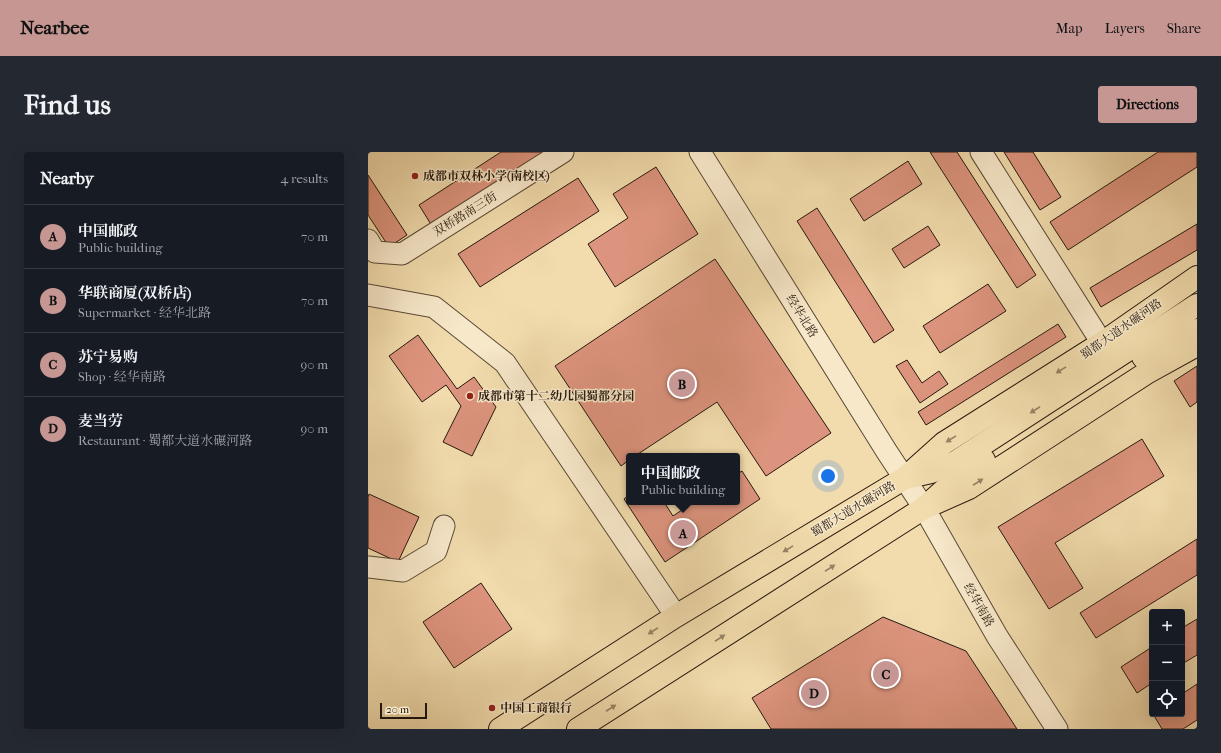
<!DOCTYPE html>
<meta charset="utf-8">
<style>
body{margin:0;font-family:"IM FELL French Canon","Noto Serif SC",serif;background:#242831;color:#f1f3f6}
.controls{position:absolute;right:12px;bottom:12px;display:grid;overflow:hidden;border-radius:4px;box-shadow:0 4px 16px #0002}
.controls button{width:36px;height:36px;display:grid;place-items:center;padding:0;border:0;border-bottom:1px solid #363941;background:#171b24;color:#f1f3f6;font:20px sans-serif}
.scale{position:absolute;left:12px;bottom:10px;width:47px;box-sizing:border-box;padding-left:4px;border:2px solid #26180d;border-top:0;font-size:11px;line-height:14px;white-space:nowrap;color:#26180d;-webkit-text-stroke:3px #f7e8ca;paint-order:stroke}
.you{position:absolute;left:460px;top:324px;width:14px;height:14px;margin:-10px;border:3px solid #fff;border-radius:50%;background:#1a73e8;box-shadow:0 0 0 6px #1a73e833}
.badge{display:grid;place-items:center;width:26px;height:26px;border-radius:50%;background:#c59692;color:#111;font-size:13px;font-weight:700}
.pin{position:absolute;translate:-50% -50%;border:2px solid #fff;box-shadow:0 1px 4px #0006}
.popup{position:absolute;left:258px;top:301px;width:114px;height:52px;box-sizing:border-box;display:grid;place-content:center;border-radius:4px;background:#171b24;filter:drop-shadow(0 1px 3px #0005);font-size:13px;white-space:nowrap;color:#9ea1a6}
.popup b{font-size:15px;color:#f1f3f6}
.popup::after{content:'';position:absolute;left:50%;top:100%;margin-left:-8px;border:8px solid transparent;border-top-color:#171b24}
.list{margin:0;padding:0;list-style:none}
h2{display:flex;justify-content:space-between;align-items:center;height:52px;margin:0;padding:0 16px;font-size:17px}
h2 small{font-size:13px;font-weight:400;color:#9ea1a6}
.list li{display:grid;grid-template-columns:26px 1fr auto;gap:12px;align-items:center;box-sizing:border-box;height:64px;padding:0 16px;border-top:1px solid #363941}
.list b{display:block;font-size:15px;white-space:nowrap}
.list p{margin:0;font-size:13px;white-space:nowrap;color:#9ea1a6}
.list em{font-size:13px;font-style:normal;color:#9ea1a6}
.icon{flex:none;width:22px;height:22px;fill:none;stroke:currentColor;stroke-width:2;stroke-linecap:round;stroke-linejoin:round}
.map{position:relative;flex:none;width:829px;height:577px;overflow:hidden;border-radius:4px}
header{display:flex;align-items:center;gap:24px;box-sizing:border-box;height:56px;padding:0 20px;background:#c59692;color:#111}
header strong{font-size:19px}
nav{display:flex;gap:22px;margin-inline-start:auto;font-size:14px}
.intro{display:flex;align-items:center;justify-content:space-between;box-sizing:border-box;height:96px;padding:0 24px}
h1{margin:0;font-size:28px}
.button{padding:10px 18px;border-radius:4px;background:#c59692;color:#111;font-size:14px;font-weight:700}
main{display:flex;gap:24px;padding:0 24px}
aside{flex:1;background:#171b24;border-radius:4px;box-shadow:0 4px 16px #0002}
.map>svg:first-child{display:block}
.building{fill:#dd947e;stroke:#26180d}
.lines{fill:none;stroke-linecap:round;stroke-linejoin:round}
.minor-casing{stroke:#594935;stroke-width:23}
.major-casing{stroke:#26180d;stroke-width:24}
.highway-casing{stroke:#26180d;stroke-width:24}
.minor{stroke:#f7e8ca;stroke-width:21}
.major{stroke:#f2dcad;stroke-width:22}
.highway{stroke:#f2dcad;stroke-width:22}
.oneway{fill:#968465}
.poi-dot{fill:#8f2418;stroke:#f7e8ca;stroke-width:1.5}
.labels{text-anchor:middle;stroke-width:3;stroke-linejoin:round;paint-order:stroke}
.poi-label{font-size:12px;font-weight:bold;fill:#26180d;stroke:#f7e8ca;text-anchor:start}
.street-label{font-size:12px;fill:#26180d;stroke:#f7e8ca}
</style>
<header>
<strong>Nearbee</strong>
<nav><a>Map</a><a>Layers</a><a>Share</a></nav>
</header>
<div class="intro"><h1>Find us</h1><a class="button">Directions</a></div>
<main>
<aside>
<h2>Nearby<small>4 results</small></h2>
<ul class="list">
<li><span class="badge">A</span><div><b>中国邮政</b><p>Public building</p></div><em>70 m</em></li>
<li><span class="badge">B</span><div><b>华联商厦(双桥店)</b><p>Supermarket · 经华北路</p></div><em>70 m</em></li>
<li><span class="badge">C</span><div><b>苏宁易购</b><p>Shop · 经华南路</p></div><em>90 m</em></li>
<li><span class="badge">D</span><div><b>麦当劳</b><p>Restaurant · 蜀都大道水碾河路</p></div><em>90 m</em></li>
</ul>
</aside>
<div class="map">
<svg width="829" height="577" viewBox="0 0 829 577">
<rect width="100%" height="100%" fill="#f2dcad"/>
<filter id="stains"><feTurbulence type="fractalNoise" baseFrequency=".005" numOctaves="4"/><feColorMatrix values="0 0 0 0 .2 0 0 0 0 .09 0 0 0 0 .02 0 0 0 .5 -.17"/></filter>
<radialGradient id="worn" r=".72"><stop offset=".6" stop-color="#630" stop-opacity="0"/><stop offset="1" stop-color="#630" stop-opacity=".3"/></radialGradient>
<g class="building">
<path d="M133 0H179L64 74 51 53Z"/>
<path d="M562 0H589L668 123 649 136Z"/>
<path d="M636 0H665L693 45 672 58Z"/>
<path d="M790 0H829V15L700 98 682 70Z"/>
<path d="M540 9 554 32 496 69 482 47Z"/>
<path d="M288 15 330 82 247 135 220 92 260 66 245 42Z"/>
<path d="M0 23 39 83 21 95 0 63Z"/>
<path d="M210 26 231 59 112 135 90 102Z"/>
<path d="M449 56 526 178 506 191 429 69Z"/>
<path d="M829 72V98L733 155 722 136Z"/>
<path d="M560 74 572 93 536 116 524 97Z"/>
<path d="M347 107 463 281 398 324 349 250 267 304H261V308L253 314 187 214Z"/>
<path d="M620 132 638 159 572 201 555 174Z"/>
<path d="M690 172 698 185 558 273 550 260Z"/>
<path d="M50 183 89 237 106 225 128 255 104 304 75 290 93 254 78 233 54 250 21 204Z"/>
<path d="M539 208 554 231 571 219 580 232 552 251 528 214Z"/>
<path d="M829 214V250L822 255 806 229Z"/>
<path d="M774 287 796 324 687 391 715 436 681 457 630 375Z"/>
<path d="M374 319 392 347 297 410 256 347 261 343V350H296L305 364 323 352 322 350H369V322Z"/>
<path d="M1 342 51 365 30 410 0 396V345Z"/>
<path d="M829 387V423L728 486 712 461Z"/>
<path d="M113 431 144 477 86 516 55 470Z"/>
<path d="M515 465 598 499 649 577H403L384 546Z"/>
<path d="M829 467V503L814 512V476Z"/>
<path d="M784 495V531L769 541 753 515Z"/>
<path d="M829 532V568L815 577H794L785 562H814V542Z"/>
</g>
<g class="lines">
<defs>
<g id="minor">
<path d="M332 0 519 300 556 356 629 484 689 577"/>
<path d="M613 0 734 191"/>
<path d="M0 88 7 100 34 102 195 0"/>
<path d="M0 143 66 155 137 211 308 464"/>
<path d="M0 415 35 419 68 399 76 374"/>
</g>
<g id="major">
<path d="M132 577 308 464 537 326 576 291 734 191 829 125"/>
<path d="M210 577 556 356 601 336 780 220 829 193"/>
</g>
<g id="highway">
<path d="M775 205 829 178"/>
<path d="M537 326 563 320 586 311 829 153"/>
<path d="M556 356 593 323 616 308"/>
</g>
</defs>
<use href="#minor" class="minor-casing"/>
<use href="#major" class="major-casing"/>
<use href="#highway" class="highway-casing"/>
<use href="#minor" class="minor"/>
<use href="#major" class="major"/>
<use href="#highway" class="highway"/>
</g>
<defs><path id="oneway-solid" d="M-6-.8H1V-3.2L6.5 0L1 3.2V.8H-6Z"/></defs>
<g class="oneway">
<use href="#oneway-solid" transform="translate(693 218) rotate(148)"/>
<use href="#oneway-solid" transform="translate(667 258) rotate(147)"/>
<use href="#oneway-solid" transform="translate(583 287) rotate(148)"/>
<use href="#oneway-solid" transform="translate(610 330) rotate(-33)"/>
<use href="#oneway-solid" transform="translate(420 397) rotate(149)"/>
<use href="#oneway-solid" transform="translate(462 416) rotate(-33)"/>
<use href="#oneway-solid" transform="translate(285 479) rotate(147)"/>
<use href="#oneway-solid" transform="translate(352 486) rotate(-33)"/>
<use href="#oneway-solid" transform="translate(243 556) rotate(-33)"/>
</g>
<g class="poi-dot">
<circle cx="47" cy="24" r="4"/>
<circle cx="102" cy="244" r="4"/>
<circle cx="124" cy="556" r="4"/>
</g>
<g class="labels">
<g class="poi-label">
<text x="55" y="28">成都市双林小学(南校区)</text>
<text x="110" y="248">成都市第十二幼儿园蜀都分园</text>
<text x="132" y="560">中国工商银行</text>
</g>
<g class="street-label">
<text transform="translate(97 62) rotate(-32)" y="4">双桥路南三街</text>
<text transform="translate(434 164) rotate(58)" y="4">经华北路</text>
<text transform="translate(753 177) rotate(-35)" y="4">蜀都大道水碾河路</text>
<text transform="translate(485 357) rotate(-31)" y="4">蜀都大道水碾河路</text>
<text transform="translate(611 453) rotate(60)" y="4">经华南路</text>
</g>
</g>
<rect width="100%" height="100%" filter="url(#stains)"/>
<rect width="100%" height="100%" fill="url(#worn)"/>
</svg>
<div class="controls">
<button>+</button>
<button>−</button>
<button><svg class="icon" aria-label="locate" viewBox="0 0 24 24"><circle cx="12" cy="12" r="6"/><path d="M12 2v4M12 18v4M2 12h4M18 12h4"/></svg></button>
</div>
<div class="scale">20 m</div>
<div class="you"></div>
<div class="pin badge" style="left:315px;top:381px">A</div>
<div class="popup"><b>中国邮政</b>Public building</div>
<div class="pin badge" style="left:314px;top:232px">B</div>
<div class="pin badge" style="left:518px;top:522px">C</div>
<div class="pin badge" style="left:446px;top:541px">D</div>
</div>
</main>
